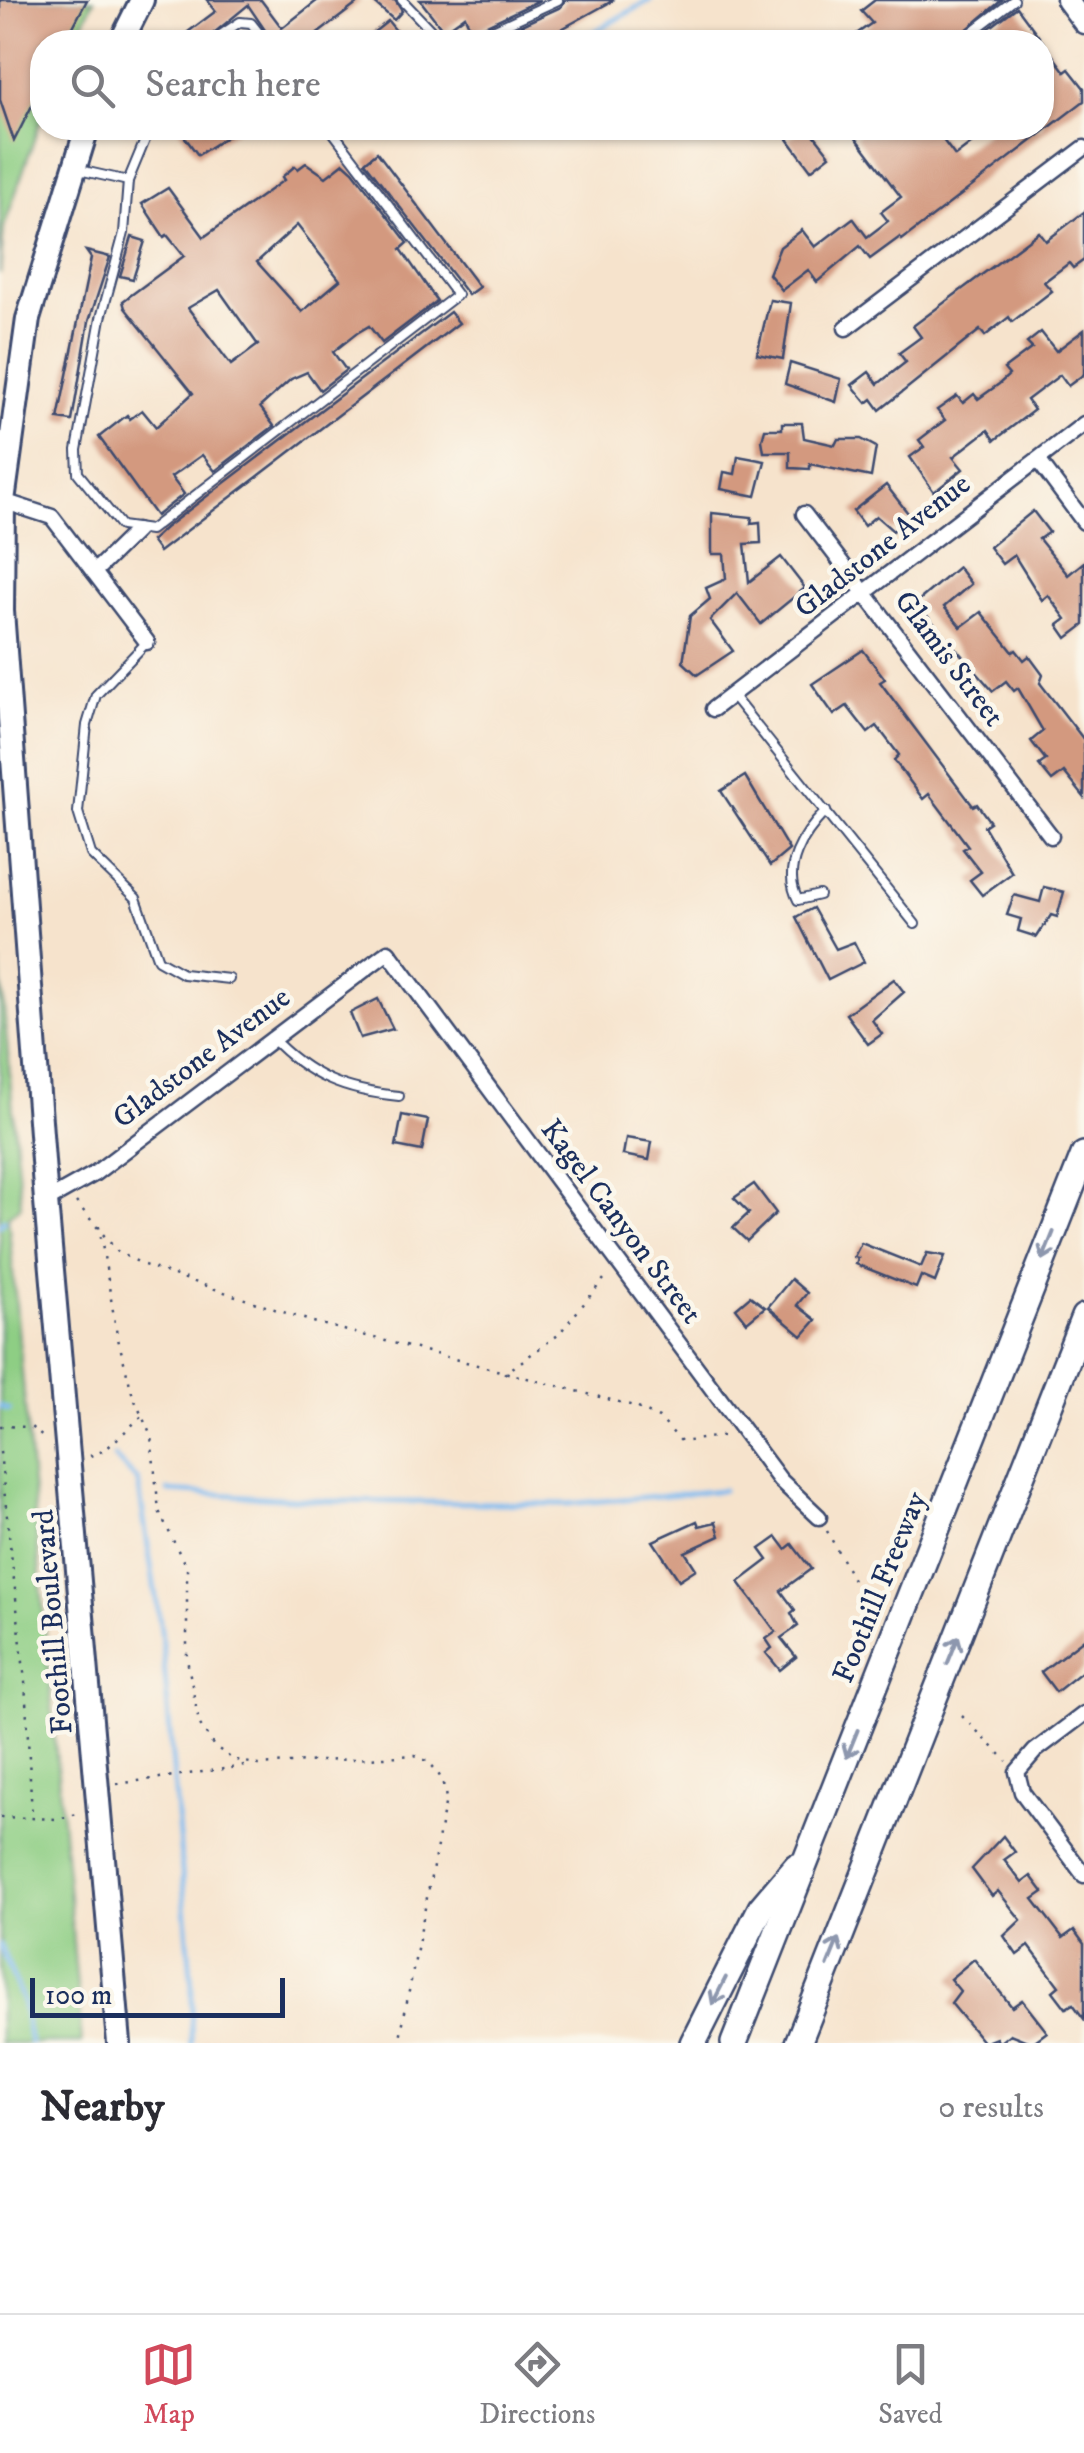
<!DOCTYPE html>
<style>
body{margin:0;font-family:"IM FELL DW Pica",serif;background:#f7f7f7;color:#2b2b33}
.scale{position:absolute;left:30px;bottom:25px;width:255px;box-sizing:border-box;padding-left:10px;border:5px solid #1b2f5e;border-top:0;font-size:28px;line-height:35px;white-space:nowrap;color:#1b2f5e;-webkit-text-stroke:8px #fbf7ec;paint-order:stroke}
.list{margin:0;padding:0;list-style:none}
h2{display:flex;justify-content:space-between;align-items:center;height:130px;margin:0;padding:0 40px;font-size:42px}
h2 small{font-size:32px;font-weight:400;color:#7c7c81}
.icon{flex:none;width:55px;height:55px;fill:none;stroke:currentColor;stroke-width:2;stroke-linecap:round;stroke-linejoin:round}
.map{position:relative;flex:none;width:1084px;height:2043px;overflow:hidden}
.search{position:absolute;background:#fff;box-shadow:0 2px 8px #0004;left:30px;right:30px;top:30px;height:110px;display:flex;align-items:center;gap:25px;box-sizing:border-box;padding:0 35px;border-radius:40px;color:#7c7c81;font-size:38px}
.sheet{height:270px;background:#fff}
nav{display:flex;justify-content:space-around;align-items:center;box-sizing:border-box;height:140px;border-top:2px solid #e1e1e2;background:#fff;font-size:28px;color:#7c7c81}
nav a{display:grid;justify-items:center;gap:5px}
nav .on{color:#d1495b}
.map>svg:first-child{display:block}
.green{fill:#8ece84;stroke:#547e71;stroke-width:2.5}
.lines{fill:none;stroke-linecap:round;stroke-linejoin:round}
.stream{stroke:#7db9ef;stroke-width:5}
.building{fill:#d3997f;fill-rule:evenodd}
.lane-casing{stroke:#3c4a6e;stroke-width:12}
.street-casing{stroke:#3c4a6e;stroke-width:19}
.secondary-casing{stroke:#3c4a6e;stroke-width:25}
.primary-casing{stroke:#3c4a6e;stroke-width:28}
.highway-casing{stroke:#3c4a6e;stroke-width:30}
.path{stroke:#3c4a6e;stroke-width:2.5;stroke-dasharray:2.5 8;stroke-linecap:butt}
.lane{stroke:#fff;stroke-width:8}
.street{stroke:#fff;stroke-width:14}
.secondary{stroke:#fff;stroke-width:20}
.primary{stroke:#fff;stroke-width:22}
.highway{stroke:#fff;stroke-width:25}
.oneway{stroke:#8d97ae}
.labels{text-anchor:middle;stroke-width:9;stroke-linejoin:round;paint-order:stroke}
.street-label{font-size:30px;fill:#1b2f5e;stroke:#fbf7ec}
</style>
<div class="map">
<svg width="1084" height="2043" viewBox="0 0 1084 2043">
<rect width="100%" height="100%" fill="#fbf7ec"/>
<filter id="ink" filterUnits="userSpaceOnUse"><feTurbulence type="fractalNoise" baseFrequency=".01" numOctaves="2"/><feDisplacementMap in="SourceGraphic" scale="20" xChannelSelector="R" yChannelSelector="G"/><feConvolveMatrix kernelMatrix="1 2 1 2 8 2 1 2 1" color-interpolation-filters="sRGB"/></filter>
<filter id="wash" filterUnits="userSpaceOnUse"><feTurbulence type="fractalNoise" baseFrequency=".0048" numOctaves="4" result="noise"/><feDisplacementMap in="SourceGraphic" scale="40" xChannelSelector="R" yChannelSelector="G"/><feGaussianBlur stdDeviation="2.25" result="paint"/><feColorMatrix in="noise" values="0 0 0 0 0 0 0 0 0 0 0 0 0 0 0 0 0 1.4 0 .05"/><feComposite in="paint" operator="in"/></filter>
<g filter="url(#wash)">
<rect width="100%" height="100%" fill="#f6e3cc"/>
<g class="green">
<path d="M0 0H94L74 42H42V116L4 227 0 274Z"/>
<path d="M0 962 21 1205 8 1216 82 2043H0Z"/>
</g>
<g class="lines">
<g class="stream">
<path d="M576 42 650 0"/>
<path d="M366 133 380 128"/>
<path d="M0 1225 5 1220"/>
<path d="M0 1406 9 1410"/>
<path d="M114 1457 138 1481 161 1630 192 1987 191 2043"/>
<path d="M168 1491 328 1501 567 1504 723 1490"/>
<path d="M0 1945 22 1999 30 2043"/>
</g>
</g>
<g id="blocks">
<g class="building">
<path d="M0 0H87L65 42H42V86L14 141 0 100Z"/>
<path d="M207 0H261L282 28 318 0H362L307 42H273L248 5 203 42H196L188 32 216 11Z"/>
<path d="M371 0H395L402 11 394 20Z"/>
<path d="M420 0H540L472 32 465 16 444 31Z"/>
<path d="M565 0H614L538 42H484L561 7Z"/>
<path d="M875 0H1002L952 42H845L872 23 861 11Z"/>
<path d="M1017 7 1065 72 1069 69 1084 88V101L902 240 900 237 870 259 860 246 817 282 808 270 782 290 769 274 780 247 802 230 815 247 853 218 867 237 888 221 881 212 901 197 855 136 866 128H934L955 156 992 128H1042V42H971Z"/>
<path d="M388 21 405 42H360L378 29Z"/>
<path d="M178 128H240L198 155Z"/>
<path d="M803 128H809L830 155 811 170 788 139Z"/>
<path d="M377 152 479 287 468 295 365 162Z"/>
<path d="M306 163 326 177 344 163 353 171 408 243 401 249 437 301 382 343 369 326 357 333 333 352 346 370 320 390 307 372 291 379 260 407 274 426 215 471 202 455 171 477 184 494 156 516 99 437 127 415 130 419 142 410 156 427 193 393 125 308 123 301 184 256 167 235 164 237 142 204 168 188 204 237 284 180 282 177 295 166 298 169ZM297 225 340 280 302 312 257 262ZM219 290 258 345 231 365 188 308Z"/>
<path d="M1084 212V260L1073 268 1069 263 1044 282 1052 291 1012 322 1009 317 985 336 980 330 880 410 872 399 867 403 852 385 869 372 878 384 906 362 899 353 921 337 913 326 1039 232 1046 241Z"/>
<path d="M132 237 145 241 133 279 120 276Z"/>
<path d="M86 251 110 257 89 321 72 421 58 419 91 258Z"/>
<path d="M770 300 791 303 783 359 757 354Z"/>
<path d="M450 312 459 323 159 552 151 541 165 528Z"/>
<path d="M1084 330V374L1068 386 1060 375 1027 400 1034 410 995 440 988 430 953 457 963 469 934 492 910 457 924 447 919 440 945 420 937 410 957 396 963 403 974 394 978 399 999 384 1009 375 1004 369 1032 348 1027 343 1041 332 1056 351Z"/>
<path d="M790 363 841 379 836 402 785 384Z"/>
<path d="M782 423H802L804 438 835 445 838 439H861L876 447 871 477 810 464V469L790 468V452H764L762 440 765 429H782Z"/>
<path d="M738 456 765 461 756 496 721 489 724 472 735 474Z"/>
<path d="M886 485 911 517 893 531 876 516 864 526 853 511Z"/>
<path d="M1033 511 1049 532 1039 539 1068 575 1084 562V625L1067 638 1058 625 1066 619 1048 595 1042 600 1014 555 1002 564 989 547Z"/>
<path d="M712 513 752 517 751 523 760 522 761 543 745 544 749 582 781 557 805 588 761 624 737 593 710 620 733 651 697 675 683 662 690 616 710 599 706 588 726 579 724 554H712Z"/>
<path d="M958 567 971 584 944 607 961 627 981 612 1013 652 1016 650 1024 660 1029 656 1043 675 1040 683 1084 740V797L1064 772 1052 781 1039 765 1046 760 1031 741 1043 731 1018 688 1014 691 1006 681 993 691 916 603Z"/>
<path d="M863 650 885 679 880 682 973 806 977 804 990 822 984 826 1012 873 982 895 970 880 981 872 963 849 968 846 929 794 923 799 894 760 899 755 877 726 868 733 847 706 834 715 812 684Z"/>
<path d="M745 776 789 850 770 866 721 791Z"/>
<path d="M1044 887 1064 892 1057 917 1051 915 1037 937 1018 931 1021 919 1007 915 1014 895 1040 902Z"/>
<path d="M813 908 836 949 854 942 864 962 828 980 796 917Z"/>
<path d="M894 979 904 992 872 1020 882 1034 868 1044 846 1014Z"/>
<path d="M378 999 393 1029 360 1038 350 1013Z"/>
<path d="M402 1115 428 1120 422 1151 396 1146Z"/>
<path d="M626 1138 652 1142 649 1160 623 1155Z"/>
<path d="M754 1184 776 1213 747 1241 733 1228 749 1213 734 1198Z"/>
<path d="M861 1243 921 1267 927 1253 945 1256 935 1282 921 1276 916 1288 856 1264 858 1258 854 1257Z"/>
<path d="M791 1279 807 1293 797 1305 816 1320 802 1336 768 1307Z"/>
<path d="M750 1296 765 1307 747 1322 736 1308Z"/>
<path d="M697 1521 699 1526 716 1522 720 1536 685 1552 696 1569 679 1580 653 1541Z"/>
<path d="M777 1537 786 1549 792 1544 811 1569 781 1591 795 1610 791 1613 798 1626 781 1638 796 1657 780 1670 766 1653 772 1648 766 1639 776 1632 739 1582 768 1560 760 1549Z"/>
<path d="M1084 1639V1670L1056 1692 1041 1672Z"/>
<path d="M1003 1836 1015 1852 1004 1860 1022 1883 1031 1876 1043 1892 1033 1899 1063 1938 1074 1930 1084 1944V2019L1073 2004 1066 2008 1053 1991 1059 1986 1029 1946 1017 1955 1004 1936 1021 1920 998 1891 992 1896 972 1869Z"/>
<path d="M974 1959 1012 2007 1022 2000 1047 2032 1032 2043 1010 2034 999 2043 996 2038 984 2043 951 2003 960 1991 950 1979Z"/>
</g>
</g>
</g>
<g filter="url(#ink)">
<use href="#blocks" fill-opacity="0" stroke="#3c4a6e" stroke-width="2.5"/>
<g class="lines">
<defs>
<g id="lane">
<path d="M402 0 442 42"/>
<path d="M210 42 240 22 251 23 266 42"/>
<path d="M467 42 558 0"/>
<path d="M959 42 1014 0"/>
<path d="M150 128 128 181 124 233 101 318 77 450 78 473 121 526 150 530 457 295 330 128"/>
<path d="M79 170 128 181"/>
<path d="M147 642 96 695 87 725 78 812 91 854 136 898 158 960 183 974 229 979"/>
<path d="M732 695 915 924"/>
<path d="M819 895 798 900C781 868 803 834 826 811"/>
<path d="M271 1037C309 1077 345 1091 399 1096"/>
</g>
<g id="street">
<path d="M846 328 1084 148"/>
<path d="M1038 460 1084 522"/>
<path d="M3 501 52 517 147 642"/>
<path d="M804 514 1051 836"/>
<path d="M94 572 136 531"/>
<path d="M713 709 1084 424"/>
<path d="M46 1201 94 1174 388 952 780 1480 819 1517"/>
<path d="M1084 1714 1035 1751 1017 1772 1022 1792 1084 1875"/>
</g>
<path id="secondary" d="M1067 0 1084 23"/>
<g id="primary">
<path d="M121 42 142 0"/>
<path d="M87 128 28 319 3 501 2 611 46 1201 119 2043"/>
</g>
<g id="highway">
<path d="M693 2043 761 1908 796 1867"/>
<path d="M734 2043 1084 1155"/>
<path d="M798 2043 1084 1317"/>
</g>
</defs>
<use href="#lane" class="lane-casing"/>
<use href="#street" class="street-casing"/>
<use href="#secondary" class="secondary-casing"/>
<use href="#primary" class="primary-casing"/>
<use href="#highway" class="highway-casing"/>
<g class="path">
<path d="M76 1202 118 1252 144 1265 313 1322 634 1406 659 1418 682 1442 727 1435"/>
<path d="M99 1226 117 1335 133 1396 151 1436 159 1511 187 1569V1659L199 1723 213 1745 232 1759 259 1765 415 1755C436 1764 443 1777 446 1799L399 2043"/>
<path d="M504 1374 558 1335 609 1273"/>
<path d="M0 1426 31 1427 44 1438"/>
<path d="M0 1452 25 1681 32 1816"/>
<path d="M90 1456 105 1450 142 1416"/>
<path d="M827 1531 858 1589"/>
<path d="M962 1716 1007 1761"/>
<path d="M117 1784 252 1765"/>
<path d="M0 1817 58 1819 77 1814"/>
</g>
<use href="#lane" class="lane"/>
<use href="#street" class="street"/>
<use href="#secondary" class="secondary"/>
<use href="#primary" class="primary"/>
<use href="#highway" class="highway"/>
</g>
<defs><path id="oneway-shaft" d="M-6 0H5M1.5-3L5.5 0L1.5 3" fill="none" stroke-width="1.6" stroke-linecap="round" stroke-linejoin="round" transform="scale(2.5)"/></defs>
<g class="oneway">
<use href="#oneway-shaft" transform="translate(1048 1246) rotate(112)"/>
<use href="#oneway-shaft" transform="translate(953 1650) rotate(-68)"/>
<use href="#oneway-shaft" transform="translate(852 1744) rotate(112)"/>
<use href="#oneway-shaft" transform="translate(833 1952) rotate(-68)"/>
<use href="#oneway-shaft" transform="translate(719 1991) rotate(117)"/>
</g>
</g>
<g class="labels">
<g class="street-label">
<text transform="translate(882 545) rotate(-38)" y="10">Gladstone Avenue</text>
<text transform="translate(950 658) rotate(53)" y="10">Glamis Street</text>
<text transform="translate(201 1057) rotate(-37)" y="10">Gladstone Avenue</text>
<text transform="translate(622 1221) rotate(53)" y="10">Kagel Canyon Street</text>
<text transform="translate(879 1587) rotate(-68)" y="10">Foothill Freeway</text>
<text transform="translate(52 1622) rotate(-95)" y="10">Foothill Boulevard</text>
</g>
</g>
</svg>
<div class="scale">100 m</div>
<div class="search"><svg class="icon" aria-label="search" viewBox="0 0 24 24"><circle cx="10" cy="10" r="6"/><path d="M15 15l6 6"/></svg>Search here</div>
</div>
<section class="sheet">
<h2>Nearby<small>0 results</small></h2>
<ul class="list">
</ul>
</section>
<nav>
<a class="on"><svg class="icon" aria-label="map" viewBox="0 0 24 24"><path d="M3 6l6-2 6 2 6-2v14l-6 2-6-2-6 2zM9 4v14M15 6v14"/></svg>Map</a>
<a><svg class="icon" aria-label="directions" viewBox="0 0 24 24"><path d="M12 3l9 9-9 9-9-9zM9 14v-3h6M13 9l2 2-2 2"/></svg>Directions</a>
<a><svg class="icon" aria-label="saved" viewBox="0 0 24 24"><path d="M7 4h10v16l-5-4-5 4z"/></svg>Saved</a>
</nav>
